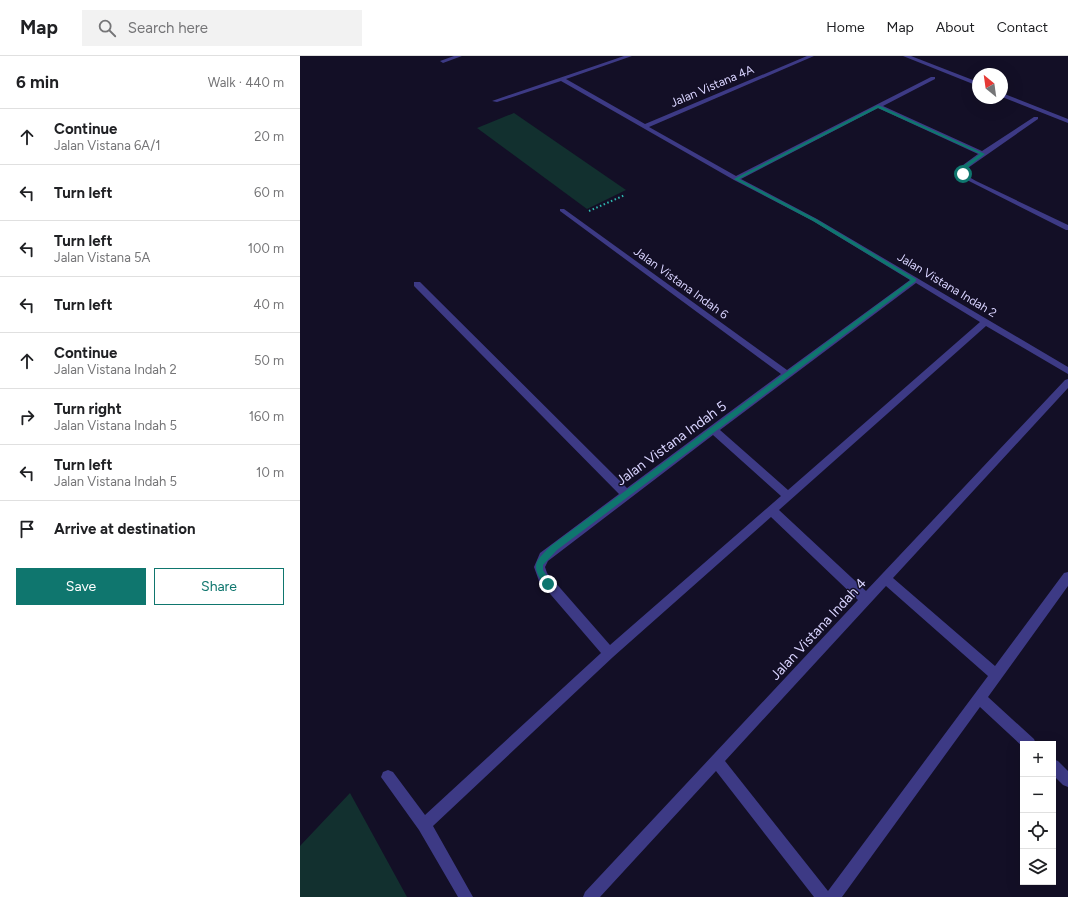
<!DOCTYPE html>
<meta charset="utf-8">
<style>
body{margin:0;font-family:Figtree,sans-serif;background:#f2f2f2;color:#202124}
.controls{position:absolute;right:12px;bottom:12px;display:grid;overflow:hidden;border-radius:0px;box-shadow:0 4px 16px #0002}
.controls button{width:36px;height:36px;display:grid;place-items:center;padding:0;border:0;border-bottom:1px solid #e0e0e0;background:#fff;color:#202124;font:20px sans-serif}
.compass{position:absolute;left:672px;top:12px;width:36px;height:36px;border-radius:50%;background:#fff;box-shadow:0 4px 16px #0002;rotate:331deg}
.stop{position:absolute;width:12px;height:12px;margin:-9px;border:3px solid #0f766e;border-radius:50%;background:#fff}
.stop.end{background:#0f766e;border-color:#fff;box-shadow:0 1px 4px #0008}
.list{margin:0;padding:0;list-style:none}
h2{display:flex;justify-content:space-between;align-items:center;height:52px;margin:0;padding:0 16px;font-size:17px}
h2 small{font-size:13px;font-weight:400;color:#757577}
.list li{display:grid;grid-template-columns:26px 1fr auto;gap:12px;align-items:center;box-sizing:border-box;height:56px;padding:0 16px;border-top:1px solid #e0e0e0}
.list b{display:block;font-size:15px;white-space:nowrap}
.list p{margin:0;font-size:13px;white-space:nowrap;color:#757577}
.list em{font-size:13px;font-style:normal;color:#757577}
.actions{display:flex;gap:8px;padding:12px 16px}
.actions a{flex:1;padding:9px 0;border:1px solid #0f766e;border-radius:0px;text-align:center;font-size:14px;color:#0f766e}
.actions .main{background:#0f766e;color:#fff}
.icon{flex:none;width:22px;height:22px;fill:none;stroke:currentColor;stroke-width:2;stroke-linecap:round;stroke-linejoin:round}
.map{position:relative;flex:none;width:768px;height:841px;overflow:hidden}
header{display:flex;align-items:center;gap:24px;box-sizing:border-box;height:56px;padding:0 20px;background:#fff;border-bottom:1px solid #e0e0e0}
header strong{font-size:19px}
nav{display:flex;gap:22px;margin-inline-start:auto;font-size:14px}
.search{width:280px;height:36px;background:#f2f2f2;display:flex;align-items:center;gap:10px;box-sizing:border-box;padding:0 14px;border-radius:0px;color:#757577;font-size:15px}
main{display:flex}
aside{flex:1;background:#fff}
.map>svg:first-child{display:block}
.green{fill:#12302f}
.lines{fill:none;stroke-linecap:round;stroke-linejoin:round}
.path{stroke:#2fb8b0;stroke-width:2;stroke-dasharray:1.5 2.5;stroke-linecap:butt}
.minor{fill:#3d3a85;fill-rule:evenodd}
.route{fill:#0f766e}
.labels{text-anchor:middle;stroke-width:3;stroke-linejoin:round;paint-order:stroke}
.far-street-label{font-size:12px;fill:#d9d4ff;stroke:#130f26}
.street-label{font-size:14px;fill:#d9d4ff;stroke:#130f26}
</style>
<header>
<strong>Map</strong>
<div class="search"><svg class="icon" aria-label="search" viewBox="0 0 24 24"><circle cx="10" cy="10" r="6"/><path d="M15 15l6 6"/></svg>Search here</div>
<nav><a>Home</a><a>Map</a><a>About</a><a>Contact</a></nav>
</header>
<main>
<aside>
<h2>6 min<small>Walk · 440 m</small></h2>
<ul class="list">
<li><svg class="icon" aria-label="ahead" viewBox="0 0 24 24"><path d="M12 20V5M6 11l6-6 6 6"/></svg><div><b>Continue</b><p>Jalan Vistana 6A/1</p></div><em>20 m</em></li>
<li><svg class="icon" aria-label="left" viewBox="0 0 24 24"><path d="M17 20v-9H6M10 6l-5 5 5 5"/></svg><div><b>Turn left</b></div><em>60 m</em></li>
<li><svg class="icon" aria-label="left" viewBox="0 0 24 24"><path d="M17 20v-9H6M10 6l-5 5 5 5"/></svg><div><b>Turn left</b><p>Jalan Vistana 5A</p></div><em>100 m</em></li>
<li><svg class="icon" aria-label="left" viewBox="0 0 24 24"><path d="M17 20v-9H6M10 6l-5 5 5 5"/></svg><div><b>Turn left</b></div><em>40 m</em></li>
<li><svg class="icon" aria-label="ahead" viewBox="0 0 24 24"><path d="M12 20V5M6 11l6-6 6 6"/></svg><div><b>Continue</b><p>Jalan Vistana Indah 2</p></div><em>50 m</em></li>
<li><svg class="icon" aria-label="right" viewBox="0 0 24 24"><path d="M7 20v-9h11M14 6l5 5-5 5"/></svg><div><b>Turn right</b><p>Jalan Vistana Indah 5</p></div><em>160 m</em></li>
<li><svg class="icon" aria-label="left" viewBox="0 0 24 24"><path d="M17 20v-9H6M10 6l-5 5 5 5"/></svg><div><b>Turn left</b><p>Jalan Vistana Indah 5</p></div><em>10 m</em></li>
<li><svg class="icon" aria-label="arrive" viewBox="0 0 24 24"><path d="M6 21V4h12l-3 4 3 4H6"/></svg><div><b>Arrive at destination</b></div></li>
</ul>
<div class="actions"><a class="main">Save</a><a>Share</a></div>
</aside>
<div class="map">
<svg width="768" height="841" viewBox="0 0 768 841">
<rect width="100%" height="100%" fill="#130f26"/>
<g class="green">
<path d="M214 57 326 134 287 153 177 72Z"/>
<path d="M50 737 107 841H0V790Z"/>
</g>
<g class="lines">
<path class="path" d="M289 155 325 139"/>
<g class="minor">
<path d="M154 0H162L143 7 140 5Z"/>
<path d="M324 0H332L266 23 345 68 507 0H514L349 71 436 120 631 21H635V23L583 50 682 95 734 61H738V63L665 114 669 121 676 125 768 169V174H766L665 123 659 114 663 109 678 98 578 52 441 123 517 163 768 311V318L686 270 479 454 566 535 765 324 768 323V332L593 522 695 610 764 517 768 516V530L688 641 734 683 736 688H723V691L680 651 542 841H514L416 715 300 841H283L285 836 558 544 471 461 313 601 133 770 173 841H158L119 774 81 721 83 716 88 714 93 716 125 759 301 597 239 525 234 511 240 497 319 438 114 230V226H120L327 432 481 318 260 155V153H264L487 314 610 224 513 165 434 124 261 25 197 46 192 45ZM616 227 680 266 488 434 420 374ZM413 379 481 440 310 589 247 517 245 511 248 505ZM586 530 688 620 528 835 425 705Z"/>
<path d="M603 0H611L678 26V30Z"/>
<path d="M702 37 768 63V67L702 41Z"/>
<path d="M753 703 758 705 768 715V731L763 729 753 719Z"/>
</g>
</g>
<path class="route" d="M578 49 685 98 664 114 665 118 662 119 660 114 664 109 680 98 578 52 439 123 516 163 616 223V225L257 494 243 509V514L252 528 248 532 245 531C231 509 233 507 252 489L611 224 513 165 434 123Z"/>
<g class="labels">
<g class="far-street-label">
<text transform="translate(412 30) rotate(-23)" y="4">Jalan Vistana 4A</text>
<text transform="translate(381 227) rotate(36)" y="4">Jalan Vistana Indah 6</text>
<text transform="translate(647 229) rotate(31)" y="4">Jalan Vistana Indah 2</text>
</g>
<g class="street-label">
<text transform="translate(371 387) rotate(-36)" y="5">Jalan Vistana Indah 5</text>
<text transform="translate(518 573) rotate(-47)" y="5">Jalan Vistana Indah 4</text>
</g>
</g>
</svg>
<div class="controls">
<button>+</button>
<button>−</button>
<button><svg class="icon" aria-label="locate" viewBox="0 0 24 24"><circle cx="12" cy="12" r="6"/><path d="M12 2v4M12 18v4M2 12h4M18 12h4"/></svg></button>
<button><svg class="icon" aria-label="layers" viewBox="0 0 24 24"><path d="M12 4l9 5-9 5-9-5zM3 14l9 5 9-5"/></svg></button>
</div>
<svg class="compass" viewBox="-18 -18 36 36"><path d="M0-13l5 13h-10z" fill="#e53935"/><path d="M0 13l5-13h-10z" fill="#757577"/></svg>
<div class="stop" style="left:663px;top:118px"></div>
<div class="stop end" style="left:248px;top:528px"></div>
</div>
</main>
